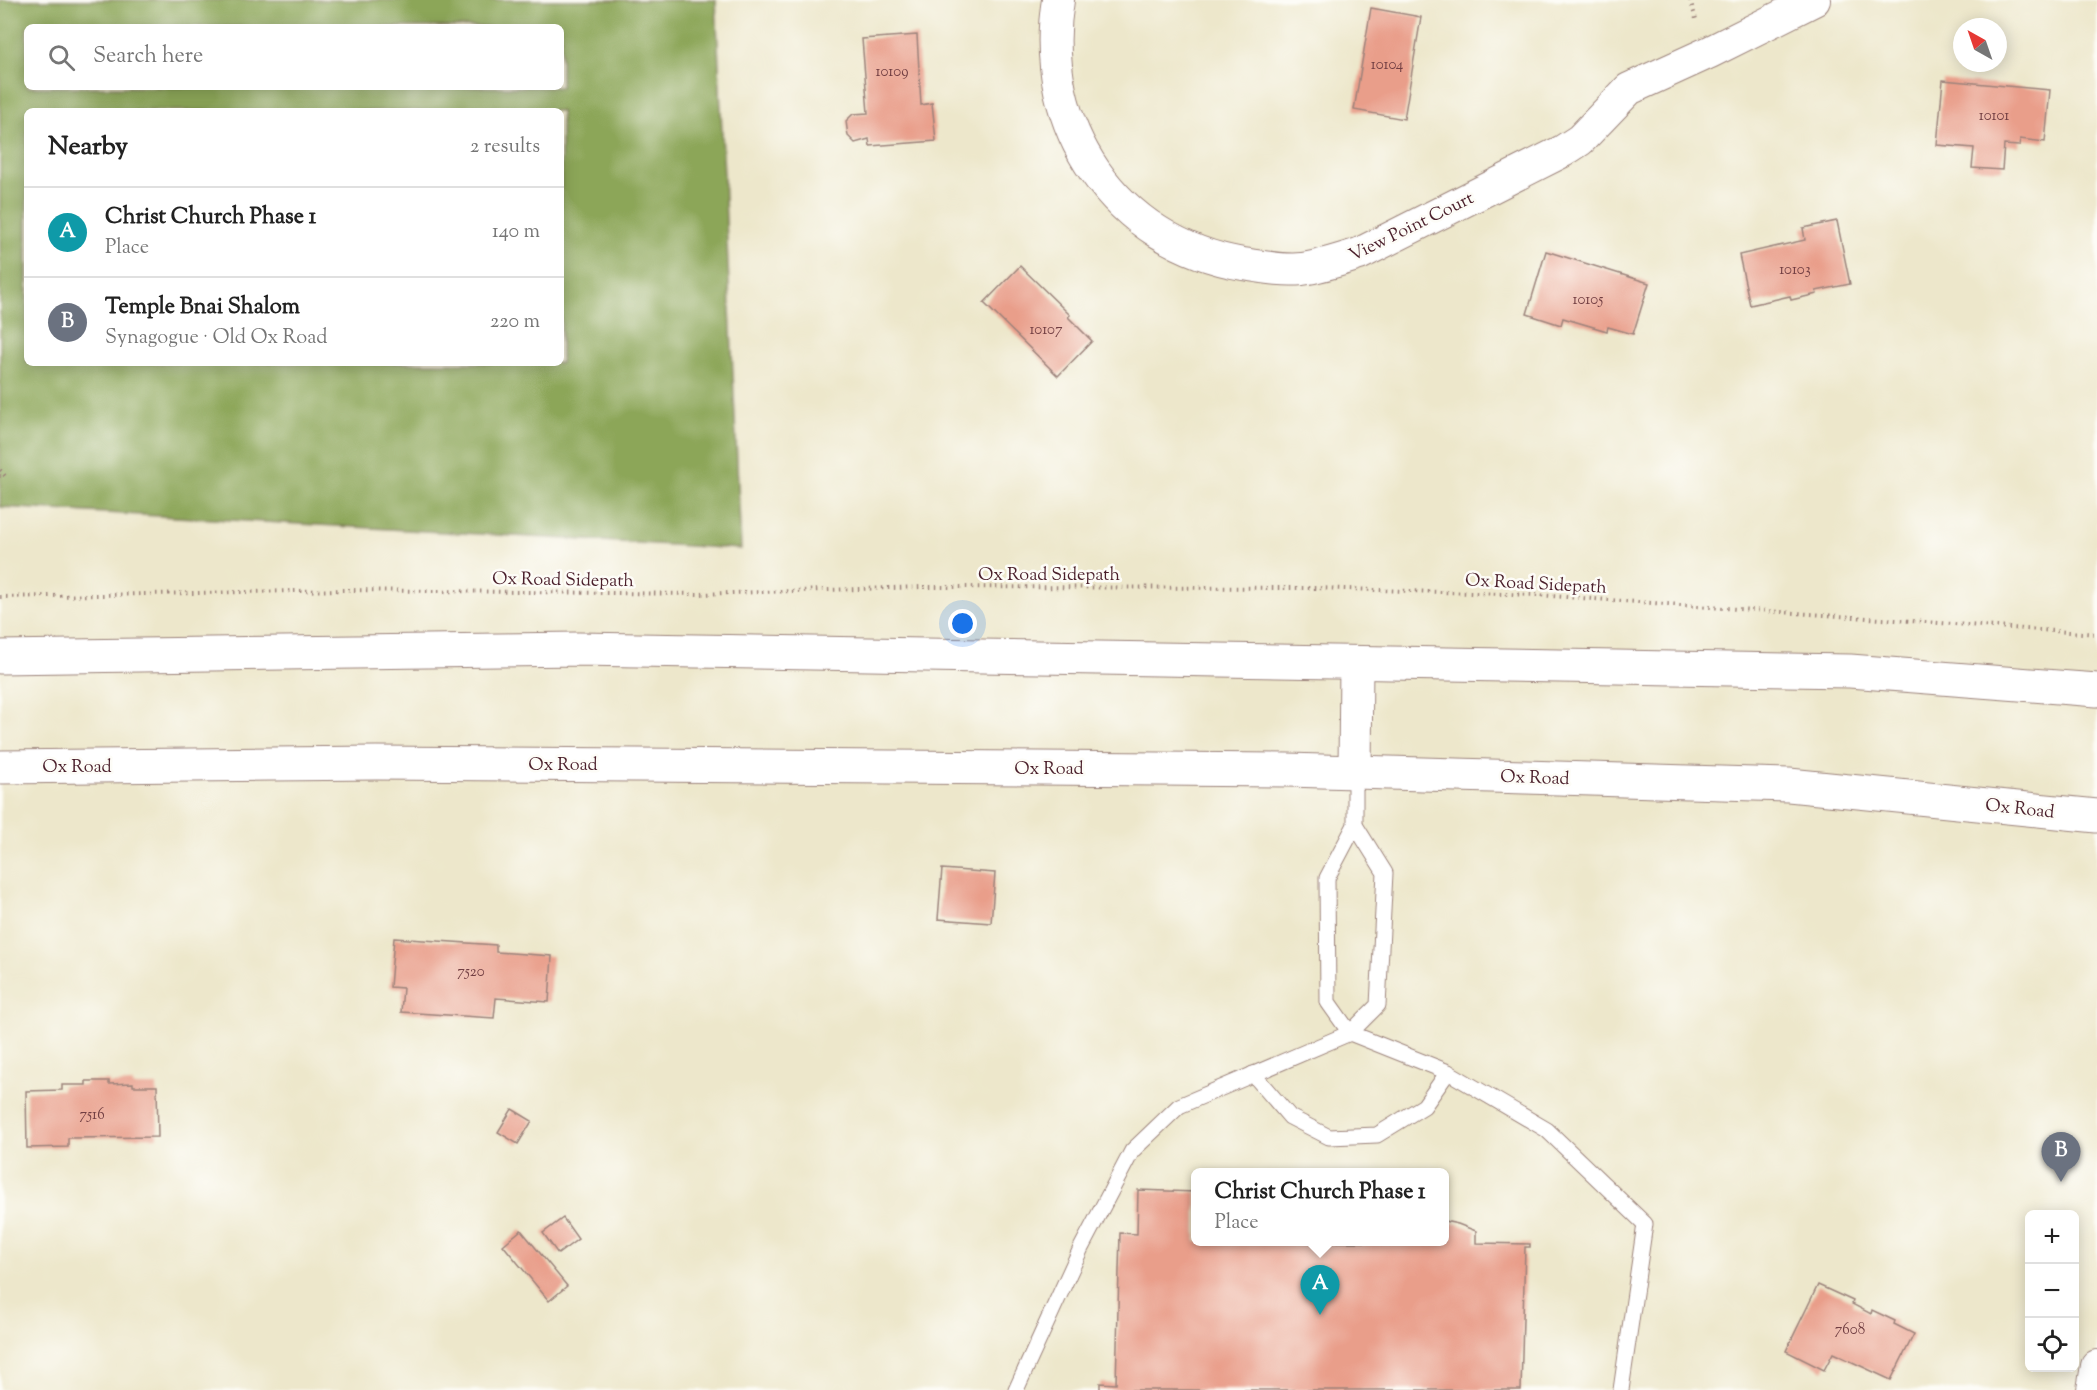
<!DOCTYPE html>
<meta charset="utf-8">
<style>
body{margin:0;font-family:"Sorts Mill Goudy",serif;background:#f2f2f2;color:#222}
.controls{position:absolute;right:18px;bottom:18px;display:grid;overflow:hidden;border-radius:9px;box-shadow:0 3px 15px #0003}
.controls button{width:54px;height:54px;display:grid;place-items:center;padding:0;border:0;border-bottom:2px solid #e0e0e0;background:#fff;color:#222;font:30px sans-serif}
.compass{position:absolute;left:1953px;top:18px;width:54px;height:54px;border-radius:50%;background:#fff;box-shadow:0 3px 15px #0003;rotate:320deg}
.you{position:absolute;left:963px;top:624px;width:21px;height:21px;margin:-15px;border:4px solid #fff;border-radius:50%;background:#1a73e8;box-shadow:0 0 0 9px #1a73e833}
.badge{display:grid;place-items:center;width:39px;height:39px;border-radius:50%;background:#111827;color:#fff;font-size:20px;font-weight:700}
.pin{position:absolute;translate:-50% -50px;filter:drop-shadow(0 2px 3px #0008)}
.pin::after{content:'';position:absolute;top:32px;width:21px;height:18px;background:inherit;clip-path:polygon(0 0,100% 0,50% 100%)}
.popup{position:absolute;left:1191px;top:1168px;width:258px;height:78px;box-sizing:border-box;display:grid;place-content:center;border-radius:9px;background:#fff;filter:drop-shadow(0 2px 4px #0005);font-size:20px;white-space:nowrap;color:#767676}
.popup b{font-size:22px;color:#222}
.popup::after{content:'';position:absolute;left:50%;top:100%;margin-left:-12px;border:12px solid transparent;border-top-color:#fff}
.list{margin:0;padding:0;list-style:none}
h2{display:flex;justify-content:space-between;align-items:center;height:78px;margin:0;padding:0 24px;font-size:26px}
h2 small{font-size:20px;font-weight:400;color:#767676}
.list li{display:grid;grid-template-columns:39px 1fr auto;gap:18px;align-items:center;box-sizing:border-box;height:90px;padding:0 24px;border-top:2px solid #e0e0e0}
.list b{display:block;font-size:22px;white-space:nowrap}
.list p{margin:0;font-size:20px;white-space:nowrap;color:#767676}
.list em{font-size:20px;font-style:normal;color:#767676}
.icon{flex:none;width:33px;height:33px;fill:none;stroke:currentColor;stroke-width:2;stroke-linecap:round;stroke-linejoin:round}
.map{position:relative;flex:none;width:2097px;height:1390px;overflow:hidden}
.search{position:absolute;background:#fff;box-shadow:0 3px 15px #0003;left:24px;top:24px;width:540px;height:66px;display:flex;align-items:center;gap:15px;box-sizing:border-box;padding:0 21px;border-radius:9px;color:#767676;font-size:22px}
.panel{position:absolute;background:#fff;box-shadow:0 3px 15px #0003;left:24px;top:108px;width:540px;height:258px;border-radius:9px}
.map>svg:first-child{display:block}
.forest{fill:#8ca659;stroke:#6b6242;stroke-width:1.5;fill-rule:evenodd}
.building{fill:#e99e8a}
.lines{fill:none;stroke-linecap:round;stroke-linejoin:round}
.lane-casing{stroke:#9c837b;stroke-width:17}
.street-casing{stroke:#9c837b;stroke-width:34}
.highway-casing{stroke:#9c837b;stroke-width:35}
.path{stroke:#9c837b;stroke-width:4;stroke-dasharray:1.5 4.5;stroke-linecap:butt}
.lane{stroke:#fff;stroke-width:15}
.street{stroke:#fff;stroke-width:32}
.highway{stroke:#fff;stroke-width:33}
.labels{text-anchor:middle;stroke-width:5;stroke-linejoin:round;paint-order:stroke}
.number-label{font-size:15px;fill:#723f43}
.street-label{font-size:18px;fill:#4a1f2b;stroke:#fdfcf7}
</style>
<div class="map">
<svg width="2097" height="1390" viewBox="0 0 2097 1390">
<rect width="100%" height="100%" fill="#fdfcf7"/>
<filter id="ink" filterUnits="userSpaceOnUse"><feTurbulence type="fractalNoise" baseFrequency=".0167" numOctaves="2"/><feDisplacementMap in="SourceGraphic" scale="12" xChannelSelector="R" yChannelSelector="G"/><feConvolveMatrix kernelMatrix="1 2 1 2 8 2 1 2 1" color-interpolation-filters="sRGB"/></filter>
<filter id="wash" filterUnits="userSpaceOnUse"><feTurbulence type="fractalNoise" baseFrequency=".008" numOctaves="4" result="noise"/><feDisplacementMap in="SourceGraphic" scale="24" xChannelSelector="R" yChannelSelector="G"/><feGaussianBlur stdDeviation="1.35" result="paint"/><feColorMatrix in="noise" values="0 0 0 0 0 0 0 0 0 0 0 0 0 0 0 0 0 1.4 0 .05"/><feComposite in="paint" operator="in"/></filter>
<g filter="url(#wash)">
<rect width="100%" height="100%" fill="#ede7cb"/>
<path class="forest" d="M0 0H716L741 549 0 507ZM27 27H561V87H27ZM27 111H561V363H27Z"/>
<g id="blocks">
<g class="building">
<path d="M1371 8 1421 17 1404 119 1354 110Z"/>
<path d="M917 35 921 105 932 103 936 141 870 146 869 139 855 143 848 136 846 121 853 114 868 113 862 39Z"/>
<path d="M1943 80 2050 90 2045 142 2020 139 2019 146 2004 145 2002 170 1972 168 1974 148 1937 145Z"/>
<path d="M1837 221 1850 284 1816 291 1817 294 1791 300 1790 296 1750 305 1739 255 1805 240 1803 228Z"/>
<path d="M1546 251 1649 283 1633 334 1608 327 1607 331 1563 318 1561 325 1527 314Z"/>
<path d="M1020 266 1070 315 1068 317 1092 341 1058 376 984 303Z"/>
<path d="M942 869 995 873 991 923 938 919Z"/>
<path d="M394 938 496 945V952L552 956 549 1002 496 998 494 1018 401 1012 403 988 390 987Z"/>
<path d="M86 1081H109V1084L133 1083V1086H157L158 1137 68 1138V1147L27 1148 26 1091 62 1090V1085H86Z"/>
<path d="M512 1109 532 1121 518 1144 498 1132Z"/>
<path d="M1138 1190 1196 1192V1242H1444V1221L1458 1224 1476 1231V1243L1530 1244V1247H1525L1521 1390H1100V1383L1116 1384 1120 1233 1137 1234Z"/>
<path d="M563 1218 578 1239 558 1254 543 1233Z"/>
<path d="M521 1230 567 1286 549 1301 503 1245Z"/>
<path d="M1818 1285 1853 1301 1852 1304 1871 1314 1872 1310 1895 1321 1894 1324 1914 1334 1891 1380 1833 1353 1824 1370 1786 1351Z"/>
</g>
</g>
</g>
<g filter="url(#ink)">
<use href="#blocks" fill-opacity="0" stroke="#9c837b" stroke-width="1.5"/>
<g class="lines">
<defs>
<g id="lane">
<path d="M1355 772V825L1327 878 1328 1002 1350 1033 1448 1072 1547 1130 1645 1224 1621 1390"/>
<path d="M1253 1074 1290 1117 1329 1137 1377 1135 1424 1106 1448 1072"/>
<path d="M1016 1390 1081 1248 1132 1151 1179 1106 1350 1033 1378 1005 1385 873 1355 825"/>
</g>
<g id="street">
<path d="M1058 0C1037 126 1116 243 1243 264 1263 267 1282 271 1302 269 1322 266 1340 260 1359 254L1563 151 1580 140 1629 89 1710 52 1814 0"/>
<path d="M2093 1390 2097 1366"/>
</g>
<g id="highway">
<path d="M0 657 579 649 1850 671 2097 690"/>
<path d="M0 767 376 763 1288 770 1789 785 2097 816"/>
<path d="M1355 772 1356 663"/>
</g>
</defs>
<use href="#lane" class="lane-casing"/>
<use href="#street" class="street-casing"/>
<use href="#highway" class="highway-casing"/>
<g class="path">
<path d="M1690 0 1696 19"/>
<path d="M0 470 5 476H0"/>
<path d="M0 597 344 590 698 594 923 587 1314 588 1537 595 2097 634"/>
</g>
<use href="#lane" class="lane"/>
<use href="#street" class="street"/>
<use href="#highway" class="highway"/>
</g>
</g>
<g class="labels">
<g class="number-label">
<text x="1387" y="69">10104</text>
<text x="892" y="76">10109</text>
<text x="1994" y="120">10101</text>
<text x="1795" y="274">10103</text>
<text x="1588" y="304">10105</text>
<text x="1046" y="334">10107</text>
<text x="471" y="976">7520</text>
<text x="92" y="1119">7516</text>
<text x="1850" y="1334">7608</text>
</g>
<g class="street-label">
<text transform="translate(1411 226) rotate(-26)" y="6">View Point Court</text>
<text x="1049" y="580">Ox Road Sidepath</text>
<text transform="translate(563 579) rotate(1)" y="6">Ox Road Sidepath</text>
<text transform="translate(1536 583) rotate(3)" y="6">Ox Road Sidepath</text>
<text x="563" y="770">Ox Road</text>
<text x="77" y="772">Ox Road</text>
<text x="1049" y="774">Ox Road</text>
<text transform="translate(1535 777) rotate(2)" y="6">Ox Road</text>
<text transform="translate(2020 808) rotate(6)" y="6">Ox Road</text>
</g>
</g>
</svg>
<div class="controls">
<button>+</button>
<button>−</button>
<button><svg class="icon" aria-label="locate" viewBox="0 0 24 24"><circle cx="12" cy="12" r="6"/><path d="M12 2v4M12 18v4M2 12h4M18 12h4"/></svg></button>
</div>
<svg class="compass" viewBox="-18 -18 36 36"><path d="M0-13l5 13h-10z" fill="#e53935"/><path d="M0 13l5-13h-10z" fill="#767676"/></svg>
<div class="you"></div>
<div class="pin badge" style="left:1320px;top:1315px;background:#0f9aa8">A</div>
<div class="popup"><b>Christ Church Phase 1</b>Place</div>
<div class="pin badge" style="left:2061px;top:1182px;background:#6b7280">B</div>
<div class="search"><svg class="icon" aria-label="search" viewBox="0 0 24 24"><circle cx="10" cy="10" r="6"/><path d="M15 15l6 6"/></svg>Search here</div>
<section class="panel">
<h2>Nearby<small>2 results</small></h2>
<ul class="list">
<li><span class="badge" style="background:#0f9aa8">A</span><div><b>Christ Church Phase 1</b><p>Place</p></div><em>140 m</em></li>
<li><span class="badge" style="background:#6b7280">B</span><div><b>Temple Bnai Shalom</b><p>Synagogue · Old Ox Road</p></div><em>220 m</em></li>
</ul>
</section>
</div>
